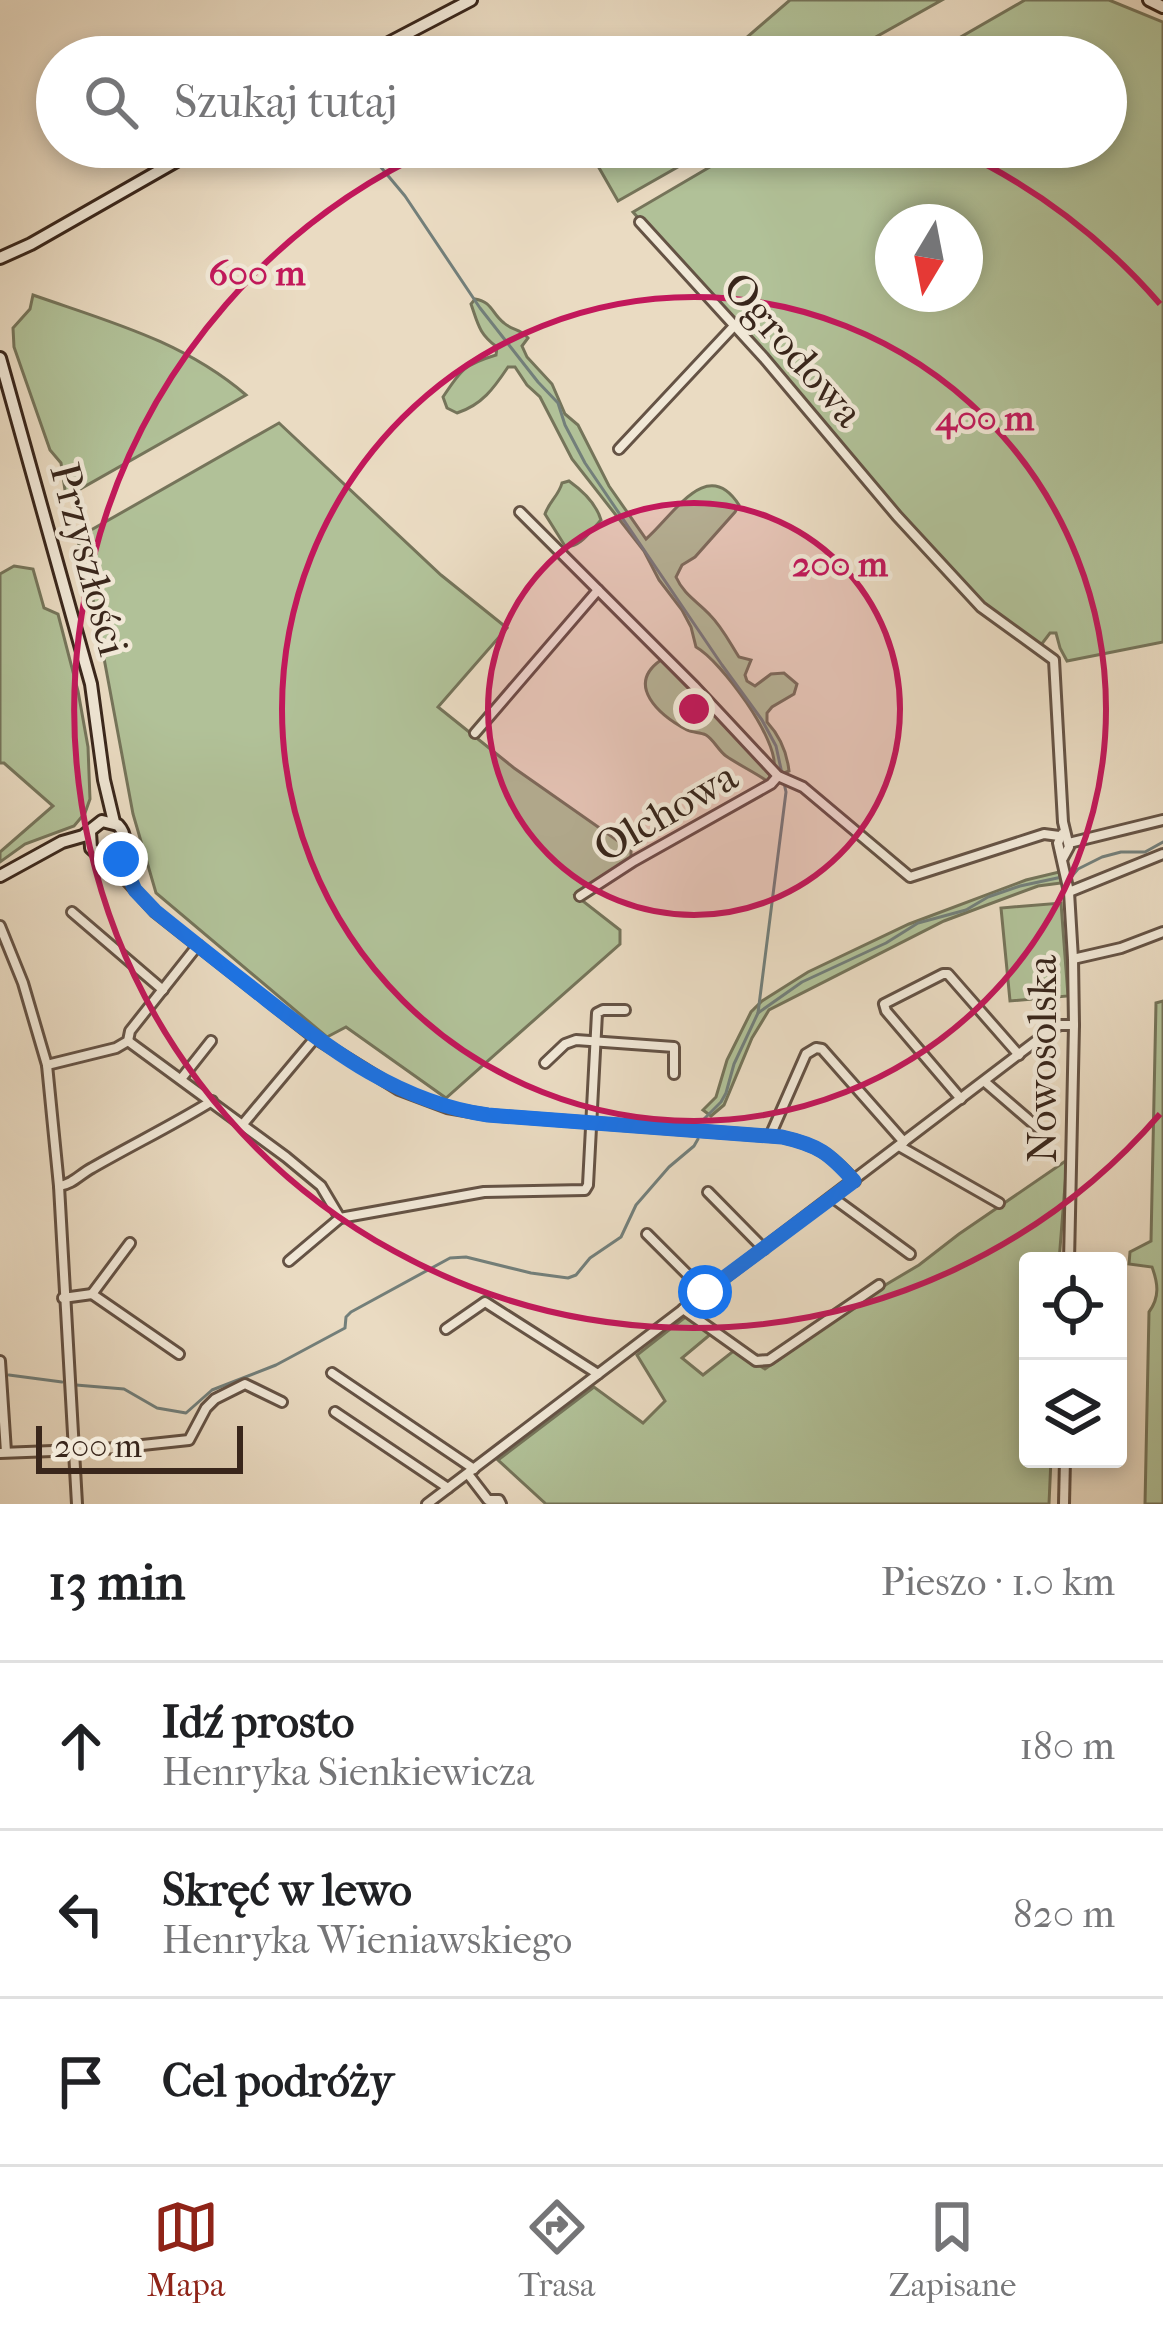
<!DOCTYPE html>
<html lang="pl">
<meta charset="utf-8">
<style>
body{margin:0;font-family:"IM FELL French Canon",serif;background:#f6f6f6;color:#202124}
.controls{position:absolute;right:36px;bottom:36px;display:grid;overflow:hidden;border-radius:12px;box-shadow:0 6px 18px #0003}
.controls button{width:108px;height:108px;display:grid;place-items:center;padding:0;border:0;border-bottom:3px solid #e0e0e0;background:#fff;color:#202124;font:60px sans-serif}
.compass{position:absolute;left:875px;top:204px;width:108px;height:108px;border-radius:50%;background:#fff;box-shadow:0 6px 18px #0003;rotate:190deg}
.scale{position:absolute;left:36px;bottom:30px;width:207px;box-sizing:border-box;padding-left:12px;border:6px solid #39261b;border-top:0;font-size:33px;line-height:42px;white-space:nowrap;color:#39261b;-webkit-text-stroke:9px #f1e8d7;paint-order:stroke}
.stop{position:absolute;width:36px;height:36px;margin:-27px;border:9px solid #1a73e8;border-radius:50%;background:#fff}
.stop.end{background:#1a73e8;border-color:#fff;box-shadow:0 3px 12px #0008}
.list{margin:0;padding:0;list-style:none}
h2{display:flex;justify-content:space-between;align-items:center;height:156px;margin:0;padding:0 48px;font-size:51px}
h2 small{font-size:39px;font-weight:400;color:#757577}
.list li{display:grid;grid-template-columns:78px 1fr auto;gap:36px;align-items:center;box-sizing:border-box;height:168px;padding:0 48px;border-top:3px solid #e0e0e0}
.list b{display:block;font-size:45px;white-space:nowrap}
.list p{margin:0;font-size:39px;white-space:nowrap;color:#757577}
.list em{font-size:39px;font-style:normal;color:#757577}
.icon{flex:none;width:66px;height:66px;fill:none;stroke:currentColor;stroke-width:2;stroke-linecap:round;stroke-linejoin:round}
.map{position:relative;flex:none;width:1163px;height:1504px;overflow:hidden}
.search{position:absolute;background:#fff;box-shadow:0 6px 18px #0003;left:36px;right:36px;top:36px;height:132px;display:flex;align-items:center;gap:30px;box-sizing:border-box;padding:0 42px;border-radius:66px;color:#757577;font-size:45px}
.sheet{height:660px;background:#fff}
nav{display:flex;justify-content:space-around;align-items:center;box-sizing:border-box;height:168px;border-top:3px solid #e0e0e0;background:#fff;font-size:33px;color:#757577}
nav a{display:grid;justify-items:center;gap:6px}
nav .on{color:#8f2418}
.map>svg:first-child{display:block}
.green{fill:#b1c198;stroke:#75745a;stroke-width:3;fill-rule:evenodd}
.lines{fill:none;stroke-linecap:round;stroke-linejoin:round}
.stream{stroke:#737f7a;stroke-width:3}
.street-casing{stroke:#655345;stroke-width:14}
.secondary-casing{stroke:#39261b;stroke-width:16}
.street{stroke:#f1e8d7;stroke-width:8}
.secondary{stroke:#f1e8d7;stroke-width:10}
.route{stroke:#1a73e8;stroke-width:15}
.ring{fill:none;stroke:#c2185b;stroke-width:6}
.labels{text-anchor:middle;stroke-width:9;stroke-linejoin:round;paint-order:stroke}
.street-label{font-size:42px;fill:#39261b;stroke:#f1e8d7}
.centre{fill:#c2185b;stroke:#f1e8d7;stroke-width:6}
.ring-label{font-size:36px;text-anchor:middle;font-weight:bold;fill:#c2185b;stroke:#f1e8d7;stroke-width:9;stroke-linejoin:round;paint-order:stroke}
</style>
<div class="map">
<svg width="1163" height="1504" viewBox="0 0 1163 1504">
<rect width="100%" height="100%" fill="#eadbc2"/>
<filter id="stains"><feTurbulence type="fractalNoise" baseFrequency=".00167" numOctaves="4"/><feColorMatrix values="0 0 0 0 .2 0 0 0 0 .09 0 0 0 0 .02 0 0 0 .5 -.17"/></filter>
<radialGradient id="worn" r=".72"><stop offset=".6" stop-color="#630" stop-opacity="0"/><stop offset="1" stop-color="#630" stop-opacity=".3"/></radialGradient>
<g class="green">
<path d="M790 0H942L840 57H724Z"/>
<path d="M1025 0H1109L1163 22V642L1067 661 1060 648 1056 633H1050L1041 645 983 607 633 212 744 147H1106V57H926ZM893 222H965V294H893Z"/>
<path d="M620 147H713L618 201 598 166Z"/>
<path d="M33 295C110 322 183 341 246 395L66 497 61 463 50 450 14 347 13 328 30 309Z"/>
<path d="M475 299C493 302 491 313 504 323 513 331 520 328 528 338L522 346 527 357 552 384 565 414 578 425 609 486 646 539C674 515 707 455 739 505L735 512 695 557 682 565 676 577C684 595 697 601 710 615 722 627 730 643 739 657L751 660 745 675 747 681 755 686 771 674 784 673 797 684 794 694 772 707 767 713V722C779 735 787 753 789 771L782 774 774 768C779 740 721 661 696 647L691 627 682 610 659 580 644 551 572 459 540 397 527 385 515 367H508C494 388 482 405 457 413L447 408 443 397C461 370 463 365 496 355L497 347C479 334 478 324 471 304Z"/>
<path d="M279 423 441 575 507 628 438 707 514 768 631 850V860L575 895 620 930V944L446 1098 346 1027 327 1037 156 893 133 814 90 583 77 538Z"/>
<path d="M569 481C583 491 596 503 601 520 591 530 580 549 565 546L545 514C549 502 559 495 562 483Z"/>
<path d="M14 566 33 569 44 608 58 614 78 691 88 747 90 799 85 813 74 826 25 844 0 862V852L53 806 4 763H0V574Z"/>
<path d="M661 660 769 772 771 775 767 781C754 772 739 765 726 756 718 750 714 740 706 735 700 732 693 733 687 730 659 715 625 685 661 660Z"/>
<path d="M1059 872 1061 883 1038 886 944 921 769 1010 752 1038 724 1105 711 1116 703 1110 716 1097 727 1060 751 1012 762 1001 808 972 909 924 1026 880Z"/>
<path d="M1061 903 1068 996 1010 1001 1001 908Z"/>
<path d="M1163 1001V1504H1145L1149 1312C1160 1297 1158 1283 1152 1267L1129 1264 1130 1252 1151 1241 1156 1003Z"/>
<path d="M1067 1160 1059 1261H1028V1459H1051L1049 1504H546L498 1460 594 1387 643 1423 665 1401 637 1355 688 1315 712 1333 682 1358 703 1375 736 1349 765 1369 887 1284 919 1265 959 1234Z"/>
</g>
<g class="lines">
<g class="stream">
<path d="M364 147 405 196 480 308 538 382 558 403 565 425 585 463 722 665 762 720 776 746 786 792 758 1013"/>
<path d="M1072 876 1078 869 1102 857 1121 852H1145L1163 842"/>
<path d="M704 1119 721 1102 726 1093 734 1064 758 1013 802 982 886 943 918 923 966 910 988 897 1020 886 1062 877"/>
<path d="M9 1375 62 1382"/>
<path d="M76 1385 124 1389 157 1408 186 1413 212 1390 276 1365 345 1328 346 1317 351 1312 450 1258 466 1257 531 1273 568 1278 576 1275 590 1258 621 1237 636 1205 669 1167 694 1146 698 1139"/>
</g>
<defs>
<g id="street">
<path d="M640 222 764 358 897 516 981 607 1054 660 1063 822 1069 847 1063 858"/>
<path d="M619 449 735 325"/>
<path d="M520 512 694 686 778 776 803 787 910 877 1044 834 1059 836"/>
<path d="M475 733 598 590"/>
<path d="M1062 834 1058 843 1069 892 1073 959 1074 1025 1069 1261"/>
<path d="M1069 843 1163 820"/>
<path d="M105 857 155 912 315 1038 399 1090 447 1108 488 1115 782 1137C818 1145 830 1154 855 1181"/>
<path d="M1069 892 1163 854"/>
<path d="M580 896 634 861 771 784 778 776"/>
<path d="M72 912 163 990"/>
<path d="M0 926 23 983 47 1065 59 1186 77 1504"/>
<path d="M1073 959 1121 948 1163 932"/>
<path d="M128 1041 286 1157 321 1186 340 1218"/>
<path d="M545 1063 565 1044 576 1040 674 1047V1074"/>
<path d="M47 1065 116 1048 128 1041 130 1031 198 945"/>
<path d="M181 1079 211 1041"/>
<path d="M985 1082 1043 1132"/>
<path d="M961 1099 886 1011 884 1004 943 974H948L1019 1055"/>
<path d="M243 1124 315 1038"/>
<path d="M770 1136 806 1054 816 1048 822 1049 904 1142"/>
<path d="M899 1146 999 1203"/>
<path d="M59 1186C73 1184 79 1175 92 1168 132 1145 173 1125 212 1101"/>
<path d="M708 1192 764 1249"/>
<path d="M832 1197 910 1254"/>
<path d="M647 1234 705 1292"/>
<path d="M130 1243 92 1294 179 1354"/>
<path d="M289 1261 340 1218 484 1192 585 1190 588 1185 597 1013 603 1010H625"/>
<path d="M63 1298 92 1294"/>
<path d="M683 1309 756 1361 769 1360 879 1285"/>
<path d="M446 1329 485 1302 598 1374"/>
<path d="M0 1361 6 1452"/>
<path d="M332 1373 474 1469"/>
<path d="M335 1412 448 1488"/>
<path d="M0 1453 105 1449 189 1440 206 1408 215 1399 245 1384 282 1402"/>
<path d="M468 1474 488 1500H499L501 1504"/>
<path d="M427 1504 1048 1032 1060 1025H1074"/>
<path d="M1064 1504 1065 1459"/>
</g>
<g id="secondary">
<path d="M1149 0 1163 7"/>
<path d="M362 57 471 0"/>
<path d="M0 258 31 244 201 147"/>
<path d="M0 358 91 684 104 780 114 822"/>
<path d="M0 876 62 842 83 836 102 821 118 825C127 835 126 846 116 855L100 856 91 848 90 832"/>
</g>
</defs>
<use href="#street" class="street-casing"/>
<use href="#secondary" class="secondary-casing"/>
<use href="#street" class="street"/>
<use href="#secondary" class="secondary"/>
</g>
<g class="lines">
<path class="route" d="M121 859 135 890 155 911C192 941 229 970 266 999 333 1052 401 1103 488 1115L782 1137C818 1145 829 1153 854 1181L705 1292"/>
</g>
<circle cx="694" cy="709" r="206" fill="#c2185b" fill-opacity=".12"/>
<g class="ring">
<circle cx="694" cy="709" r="206"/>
<circle cx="694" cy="709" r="412"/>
<path d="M1160 1114A618 618 0 1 1 433 149M955 149A618 618 0 0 1 1160 304"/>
</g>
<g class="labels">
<g class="street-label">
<text transform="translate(794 349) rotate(49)" y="15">Ogrodowa</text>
<text transform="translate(90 559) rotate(75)" y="15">Przyszłości</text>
<text transform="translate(665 811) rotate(-30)" y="15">Olchowa</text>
<text transform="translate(1041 1059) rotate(-90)" y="15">Nowosolska</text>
</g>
</g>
<circle cx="694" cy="709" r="18" class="centre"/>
<g class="ring-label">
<text x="257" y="285">600 m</text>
<text x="985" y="430">400 m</text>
<text x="840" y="576">200 m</text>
</g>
<rect width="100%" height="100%" filter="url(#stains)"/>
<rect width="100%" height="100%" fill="url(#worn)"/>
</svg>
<div class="controls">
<button><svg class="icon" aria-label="locate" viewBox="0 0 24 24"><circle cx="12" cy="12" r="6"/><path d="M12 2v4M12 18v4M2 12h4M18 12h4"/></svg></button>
<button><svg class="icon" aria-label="layers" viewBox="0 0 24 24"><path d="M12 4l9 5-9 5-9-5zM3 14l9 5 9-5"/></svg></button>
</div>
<svg class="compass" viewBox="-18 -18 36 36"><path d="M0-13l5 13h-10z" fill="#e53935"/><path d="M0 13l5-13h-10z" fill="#757577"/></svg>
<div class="scale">200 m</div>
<div class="stop" style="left:705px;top:1292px"></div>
<div class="stop end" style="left:121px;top:859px"></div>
<div class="search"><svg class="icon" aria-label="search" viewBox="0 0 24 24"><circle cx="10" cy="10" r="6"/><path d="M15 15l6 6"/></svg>Szukaj tutaj</div>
</div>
<section class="sheet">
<h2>13 min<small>Pieszo · 1.0 km</small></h2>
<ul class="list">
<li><svg class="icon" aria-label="ahead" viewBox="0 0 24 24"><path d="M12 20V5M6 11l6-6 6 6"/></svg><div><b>Idź prosto</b><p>Henryka Sienkiewicza</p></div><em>180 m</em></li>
<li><svg class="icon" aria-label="left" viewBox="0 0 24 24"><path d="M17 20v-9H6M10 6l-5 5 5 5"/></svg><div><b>Skręć w lewo</b><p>Henryka Wieniawskiego</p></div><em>820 m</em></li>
<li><svg class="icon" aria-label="arrive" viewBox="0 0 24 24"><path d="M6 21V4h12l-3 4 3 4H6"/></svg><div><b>Cel podróży</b></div></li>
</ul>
</section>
<nav>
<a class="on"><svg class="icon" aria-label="map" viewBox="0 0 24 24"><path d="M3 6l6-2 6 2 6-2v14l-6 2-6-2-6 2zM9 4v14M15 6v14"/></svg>Mapa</a>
<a><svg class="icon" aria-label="directions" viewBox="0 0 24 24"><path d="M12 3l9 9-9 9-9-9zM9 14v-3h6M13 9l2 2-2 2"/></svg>Trasa</a>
<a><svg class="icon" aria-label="saved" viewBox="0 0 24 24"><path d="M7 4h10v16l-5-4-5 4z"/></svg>Zapisane</a>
</nav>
